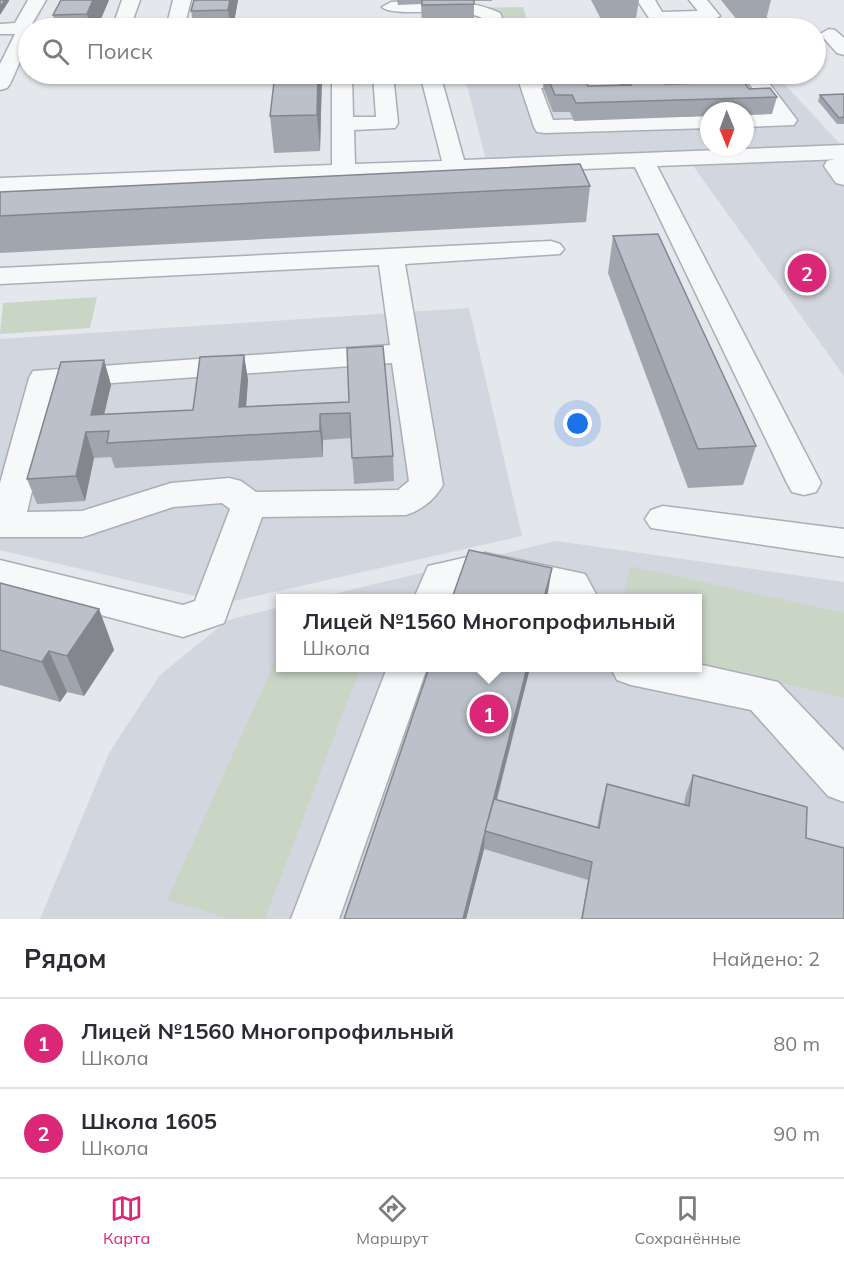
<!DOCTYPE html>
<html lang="ru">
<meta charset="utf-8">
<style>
body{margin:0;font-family:Mulish,sans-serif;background:#f7f7f7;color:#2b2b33}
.compass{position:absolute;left:700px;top:102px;width:54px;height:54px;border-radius:50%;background:#fff;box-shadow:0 2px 4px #0004;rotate:179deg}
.you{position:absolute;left:578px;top:424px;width:21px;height:21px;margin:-15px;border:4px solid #fff;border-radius:50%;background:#1a73e8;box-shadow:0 0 0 9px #1a73e833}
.badge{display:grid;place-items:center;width:39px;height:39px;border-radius:50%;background:#db2777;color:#fff;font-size:20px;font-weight:700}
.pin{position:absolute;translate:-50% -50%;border:3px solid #fff;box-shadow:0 2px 6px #0006}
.popup{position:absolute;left:276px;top:594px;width:426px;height:78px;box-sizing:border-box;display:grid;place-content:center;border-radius:0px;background:#fff;filter:drop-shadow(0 2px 4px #0005);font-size:20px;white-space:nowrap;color:#7c7c81}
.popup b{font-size:22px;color:#2b2b33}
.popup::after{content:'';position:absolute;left:50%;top:100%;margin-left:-12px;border:12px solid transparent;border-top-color:#fff}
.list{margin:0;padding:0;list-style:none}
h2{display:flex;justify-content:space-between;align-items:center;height:78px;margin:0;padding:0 24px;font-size:26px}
h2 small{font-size:20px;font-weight:400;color:#7c7c81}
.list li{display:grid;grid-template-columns:39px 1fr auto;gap:18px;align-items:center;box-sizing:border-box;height:90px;padding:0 24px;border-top:2px solid #e1e1e2}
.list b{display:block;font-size:22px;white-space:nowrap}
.list p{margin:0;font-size:20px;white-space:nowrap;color:#7c7c81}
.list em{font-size:20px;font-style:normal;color:#7c7c81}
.icon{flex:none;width:33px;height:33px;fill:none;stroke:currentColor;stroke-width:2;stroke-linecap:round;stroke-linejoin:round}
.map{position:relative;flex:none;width:844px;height:919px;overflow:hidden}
.search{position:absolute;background:#fff;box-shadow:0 2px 4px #0004;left:18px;right:18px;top:18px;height:66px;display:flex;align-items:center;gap:15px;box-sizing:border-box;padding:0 21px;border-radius:33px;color:#7c7c81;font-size:22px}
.sheet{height:258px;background:#fff}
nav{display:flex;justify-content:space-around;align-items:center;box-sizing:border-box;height:84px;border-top:2px solid #e1e1e2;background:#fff;font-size:16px;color:#7c7c81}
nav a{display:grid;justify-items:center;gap:3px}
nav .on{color:#db2777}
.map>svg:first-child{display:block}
.built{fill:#d2d6de;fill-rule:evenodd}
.green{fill:#c9d6c5}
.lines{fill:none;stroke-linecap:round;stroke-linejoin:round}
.minor-casing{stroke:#a9aeb7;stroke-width:3}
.minor{fill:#f7f8fa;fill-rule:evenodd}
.wall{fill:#a1a5ae}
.shaded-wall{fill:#83868d}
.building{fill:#bbc0ca;stroke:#83868d;stroke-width:1.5}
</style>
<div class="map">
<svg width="844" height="919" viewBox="0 0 844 919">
<rect width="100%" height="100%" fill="#e4e7ec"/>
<g class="built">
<path d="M464 74H775L842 146 486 160ZM709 111H745V147H709Z"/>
<path d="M844 158V376L691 163Z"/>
<path d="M469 308 522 536 225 603 0 550V339Z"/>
<path d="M556 541 844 582V919H40L109 753 160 675 228 620 280 607V668H698V598H316Z"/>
</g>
<g class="green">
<path d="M523 7 529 27H500L480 8Z"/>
<path d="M354 20V28H281L282 22Z"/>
<path d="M97 297 90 328 0 334 3 303Z"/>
<path d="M630 566 844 613V698L698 663V598H624Z"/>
<path d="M280 650V668H360L265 919H232L167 900Z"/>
</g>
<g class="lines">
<defs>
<g id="minor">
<path d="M28 0H46L32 24 36 28H28V44L10 84 7 88 0 90V64L15 34H0V24L15 23Z"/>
<path d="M122 0H140L130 28H112Z"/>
<path d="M173 0H191L184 28H166Z"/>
<path d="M430 0C455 0 478 3 500 13L506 28H488L486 20C477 15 468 13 458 11 443 10 390 16 382 7L391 2Z"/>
<path d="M637 0H655L662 12 698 11 689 0H707L720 16 711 21 657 22 651 21Z"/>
<path d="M829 29 835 30 844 38V55L837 53 820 34Z"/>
<path d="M332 74H352L353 117H376L373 74H393L398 123 395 128 354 130 355 164 442 161 420 74H440L464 160 844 145V159L657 166 821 483 816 492 804 495 792 492 787 483 635 167 0 192V178L332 165Z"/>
<path d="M624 74H762L797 120 794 125 745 127V115L771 114 748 82 541 88 553 120 709 116V128L545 133 537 132 534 127 519 82 522 78 529 76Z"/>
<path d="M835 159H844V185L836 183 824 166 827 161Z"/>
<path d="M551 241 560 244 564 249 560 254 405 264 443 485C435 499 422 510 406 515L262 517 224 623 183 637 0 588V560L183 605 195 601 230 509 222 503 173 507 83 537H0V483L29 378 33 371 390 345 379 265 0 284V268ZM392 363 409 481 398 490 256 492 241 481 229 478 171 483 82 511 27 512 57 387Z"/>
<path d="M663 506 844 529V557L651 528 645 519 651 510Z"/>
<path d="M485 553 585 574 598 598H560L559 596 485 581 456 587 452 598H414L428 566Z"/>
<path d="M698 664 778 682 844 751V802L828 796 751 710 631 685 617 680 611 668H698Z"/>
<path d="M387 668H427L339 919H291Z"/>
</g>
</defs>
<use href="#minor" class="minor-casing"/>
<use href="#minor" class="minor"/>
</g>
<g class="wall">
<path d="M109 0 97 28H56L53 15Z"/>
<path d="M238 0 233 28H320H194L191 11Z"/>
<path d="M397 0H492V1H474V28H422L421 4 398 5Z"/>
<path d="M591 0H639L635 24 604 25Z"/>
<path d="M721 0H771L766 20 738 21Z"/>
<path d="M222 74H322L320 151 274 153 270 116 274 79 223 80Z"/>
<path d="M545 74H583L588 86 620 85 619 83 620 74H659L665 84 693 83 692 81 694 74H738L749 89 777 97 772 114 745 115V111H709V116L574 121 570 112H553L543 87Z"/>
<path d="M844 94V124H837L818 101 820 95Z"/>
<path d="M590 186 586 222 0 253V192Z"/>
<path d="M613 236 756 446 743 485 688 488 608 273Z"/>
<path d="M244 355 248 380 246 407 349 402 393 456 394 481 354 484 351 438 323 440V457L115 468 111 457 94 458 85 501 37 504 27 479 104 360 111 385 104 414 193 410Z"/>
<path d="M0 583 99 609 114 650 84 696 67 692 60 702 0 685Z"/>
<path d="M530 668 497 800 597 827 602 802 607 784 684 804 686 794 693 775 806 838 844 919H581L588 880 484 849 466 919H344Z"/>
</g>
<g class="shaded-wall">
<path d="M5 0H9V1L0 15V7Z"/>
<path d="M93 0H109L97 28H90L87 14Z"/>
<path d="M230 0H238L233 28H230L228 10Z"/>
<path d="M318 74H322L320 151 317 115Z"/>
<path d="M244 355 248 380 244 433 239 407Z"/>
<path d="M104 360 111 385 100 432 91 415Z"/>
<path d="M320 414 323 440V457L320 431Z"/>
<path d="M86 432 94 458 85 501 76 476Z"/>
<path d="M552 568 547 598H544Z"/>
<path d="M99 609 114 650 84 696 67 656Z"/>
<path d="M49 651 67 692 60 702 42 662Z"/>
<path d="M527 668H530L488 832 485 831 484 849 466 919H463Z"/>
</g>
<g class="building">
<path d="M0 0H5L0 7Z"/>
<path d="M61 0H93L87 14 53 15Z"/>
<path d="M194 0H230L228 10 191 11Z"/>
<path d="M422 0H474V4L422 5Z"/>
<path d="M319 26V28H231Z"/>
<path d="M275 74H318L317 115 270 116Z"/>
<path d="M546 74H583L588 86 631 85 625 74H659L665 84 707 83 701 74H738L749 89 770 88 777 97 576 103 572 95H555Z"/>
<path d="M844 94V117L839 118 820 95Z"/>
<path d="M580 164 590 186 0 216V192Z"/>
<path d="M658 234 756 446 698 449 613 236Z"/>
<path d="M383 346 393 456 352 458 350 413 320 414V431L107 443 109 431 86 432 76 476 27 479 61 362 104 360 91 415 193 410 200 357 244 355 239 407 349 402 347 348Z"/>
<path d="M469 550 552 568 544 598H452Z"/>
<path d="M0 583 99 609 67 656 49 651 42 662 0 650Z"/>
<path d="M429 668H527L463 919H344Z"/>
<path d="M693 775 807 807 806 838 844 848V919H582L592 862 485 831 494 799 599 828 607 784 689 806Z"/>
</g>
</svg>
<svg class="compass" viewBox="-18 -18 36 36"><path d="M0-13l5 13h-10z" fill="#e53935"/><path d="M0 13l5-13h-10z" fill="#7c7c81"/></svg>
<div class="you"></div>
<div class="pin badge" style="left:489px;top:714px">1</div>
<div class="popup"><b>Лицей №1560 Многопрофильный</b>Школа</div>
<div class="pin badge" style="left:807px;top:273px">2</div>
<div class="search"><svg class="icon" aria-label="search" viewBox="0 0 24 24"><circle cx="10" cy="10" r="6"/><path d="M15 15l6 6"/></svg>Поиск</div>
</div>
<section class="sheet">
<h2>Рядом<small>Найдено: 2</small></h2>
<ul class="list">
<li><span class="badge">1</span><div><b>Лицей №1560 Многопрофильный</b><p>Школа</p></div><em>80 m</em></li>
<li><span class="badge">2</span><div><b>Школа 1605</b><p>Школа</p></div><em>90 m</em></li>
</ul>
</section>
<nav>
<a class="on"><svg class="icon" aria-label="map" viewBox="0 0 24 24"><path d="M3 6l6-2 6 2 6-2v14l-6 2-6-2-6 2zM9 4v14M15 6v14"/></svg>Карта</a>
<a><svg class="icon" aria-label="directions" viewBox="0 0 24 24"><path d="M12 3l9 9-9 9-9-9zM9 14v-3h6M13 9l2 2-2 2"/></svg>Маршрут</a>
<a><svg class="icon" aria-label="saved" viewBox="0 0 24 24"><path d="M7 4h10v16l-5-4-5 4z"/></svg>Сохранённые</a>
</nav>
